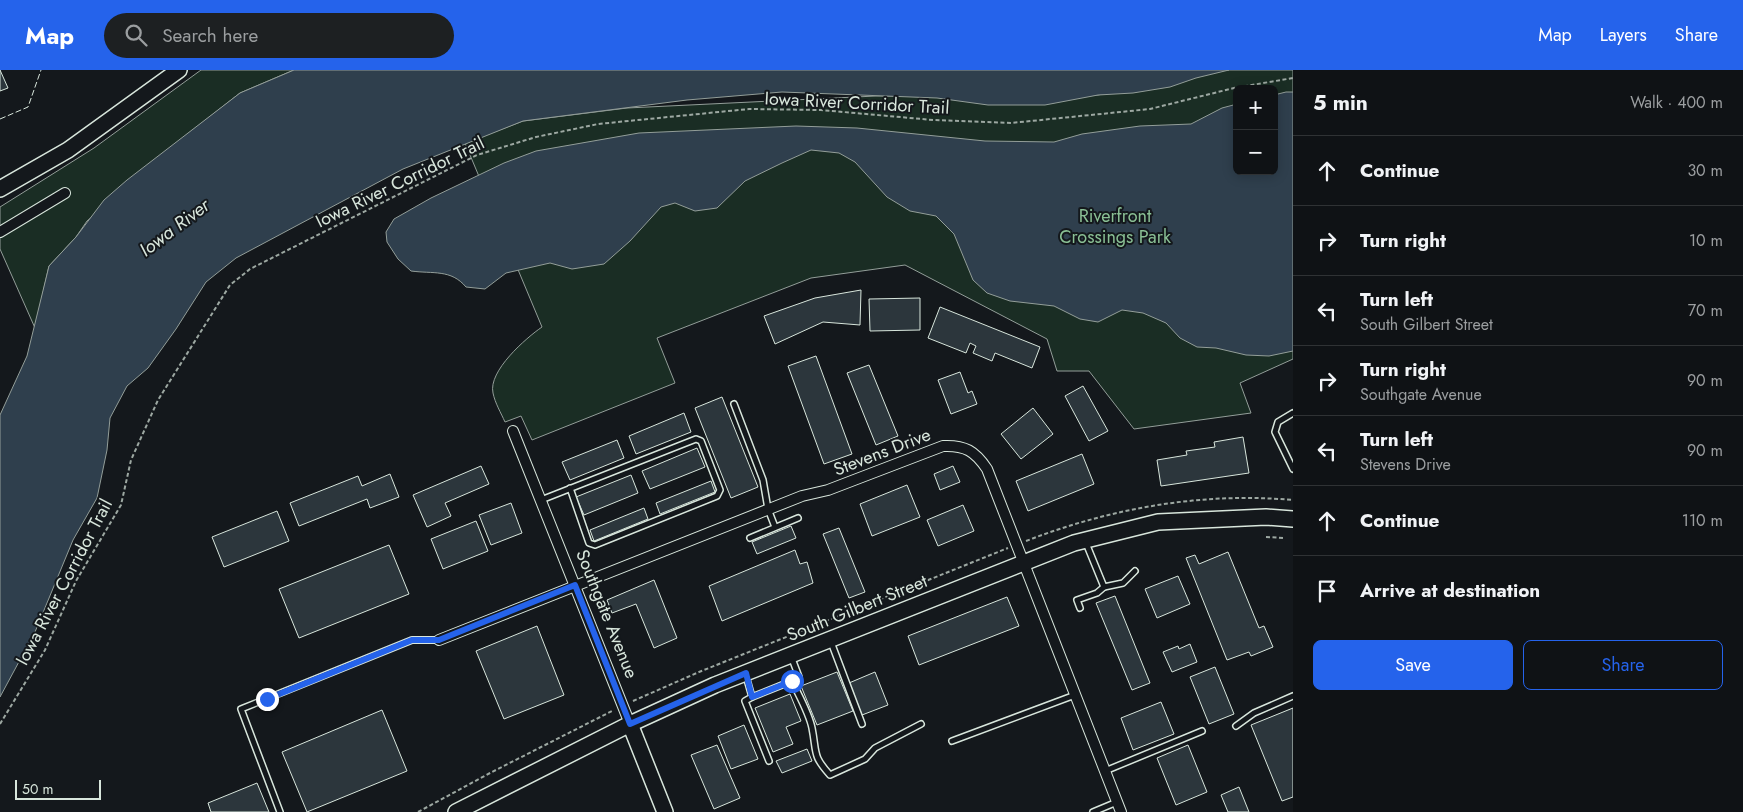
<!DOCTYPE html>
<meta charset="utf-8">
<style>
body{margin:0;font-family:Jost,sans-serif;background:#1d2022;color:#f1f3f6}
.controls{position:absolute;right:15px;top:15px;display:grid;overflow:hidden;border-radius:8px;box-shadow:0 2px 12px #0003}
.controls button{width:45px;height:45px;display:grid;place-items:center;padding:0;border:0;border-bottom:1px solid #2f3234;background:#0f1215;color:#f1f3f6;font:25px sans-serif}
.scale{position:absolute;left:15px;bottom:12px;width:86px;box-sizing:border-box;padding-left:5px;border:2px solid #d8e6dc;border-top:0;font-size:14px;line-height:18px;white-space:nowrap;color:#d8e6dc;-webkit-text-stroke:4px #14181c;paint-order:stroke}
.stop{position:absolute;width:15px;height:15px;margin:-11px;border:4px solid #2563eb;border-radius:50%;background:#fff}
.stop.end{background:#2563eb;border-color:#fff;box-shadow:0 1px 5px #0008}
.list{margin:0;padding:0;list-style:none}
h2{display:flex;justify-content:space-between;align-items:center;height:65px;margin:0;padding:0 20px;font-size:21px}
h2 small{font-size:16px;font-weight:400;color:#9b9ea0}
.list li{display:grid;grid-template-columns:32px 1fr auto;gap:15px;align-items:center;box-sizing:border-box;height:70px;padding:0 20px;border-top:1px solid #2f3234}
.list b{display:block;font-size:19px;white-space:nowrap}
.list p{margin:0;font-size:16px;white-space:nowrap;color:#9b9ea0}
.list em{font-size:16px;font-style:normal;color:#9b9ea0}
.actions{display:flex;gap:10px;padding:15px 20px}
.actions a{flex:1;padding:11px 0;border:1px solid #2563eb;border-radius:8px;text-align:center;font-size:18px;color:#2563eb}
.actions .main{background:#2563eb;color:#fff}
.icon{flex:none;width:28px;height:28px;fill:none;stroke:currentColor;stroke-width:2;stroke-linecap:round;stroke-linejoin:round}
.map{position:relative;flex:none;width:1293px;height:742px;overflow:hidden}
header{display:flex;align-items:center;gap:30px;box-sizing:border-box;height:70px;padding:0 25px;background:#2563eb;color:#fff}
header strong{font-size:24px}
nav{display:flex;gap:28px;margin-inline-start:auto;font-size:18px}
.search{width:350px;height:45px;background:#1d2022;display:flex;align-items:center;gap:12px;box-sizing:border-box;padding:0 18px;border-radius:28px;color:#9b9ea0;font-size:19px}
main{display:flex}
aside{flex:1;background:#0f1215}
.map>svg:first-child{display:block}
.green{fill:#1a2d24;stroke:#939e99;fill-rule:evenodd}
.water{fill:#2f3f4d;stroke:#939e99}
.building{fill:#2c363c;stroke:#d8e6dc}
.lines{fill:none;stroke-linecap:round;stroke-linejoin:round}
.lane-casing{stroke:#d8e6dc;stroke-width:8}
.street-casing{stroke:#d8e6dc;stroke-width:12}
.secondary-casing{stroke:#d8e6dc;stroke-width:18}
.path{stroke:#9da8a2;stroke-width:2;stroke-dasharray:4 2.5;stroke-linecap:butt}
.lane{stroke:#14181c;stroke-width:5}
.street{stroke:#14181c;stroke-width:10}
.secondary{stroke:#14181c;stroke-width:15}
.fence{stroke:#d8e6dc;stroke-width:1;stroke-dasharray:6 2.5;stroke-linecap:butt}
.route{stroke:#2563eb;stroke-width:6}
.labels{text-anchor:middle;stroke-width:4;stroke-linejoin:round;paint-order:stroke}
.street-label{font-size:18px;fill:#d8e6dc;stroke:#14181c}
.park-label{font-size:18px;fill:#8ac095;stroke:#14181c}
.water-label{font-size:19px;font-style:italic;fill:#d8e6dc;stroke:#14181c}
</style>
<header>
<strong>Map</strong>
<div class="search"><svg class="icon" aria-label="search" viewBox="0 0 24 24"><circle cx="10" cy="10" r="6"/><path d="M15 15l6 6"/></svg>Search here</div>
<nav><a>Map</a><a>Layers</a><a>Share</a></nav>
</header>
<main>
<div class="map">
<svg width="1293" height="742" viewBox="0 0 1293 742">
<rect width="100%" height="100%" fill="#14181c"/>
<g class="green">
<path d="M201 0H294L240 23 184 67 87 151 76 167 49 196 35 258 0 179V137L94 78Z"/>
<path d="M1217 0H1293V289L1240 313 1251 343 1134 359 1089 301H1057L1047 269 905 195 811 208 657 268 675 313 532 370 521 346 505 352C501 343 495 333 493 323 488 301 526 268 542 257L465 73 523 51 627 38 876 26 1098 25ZM1237 19H1274V101H1237Z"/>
</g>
<g class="water">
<path d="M294 0H1229L1196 8 1170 17 1133 23 1098 25 1045 35H988L937 28 782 22 687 30 523 51 403 99 236 188 206 212 176 259 148 298 127 316 110 348 107 380 97 428 73 470 35 562 0 627V345L27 286 49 196 76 167 104 130 127 110 240 23Z"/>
<path d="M1286 22H1293V281L1269 286 1246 285 1216 278 1197 277 1180 268 1166 253 1143 243 1122 240 1098 252 1080 249 1054 236 1010 231 987 223 973 210 954 164 936 146 910 141 887 127 855 92 839 83 811 80 782 93 745 111 717 138 695 141 675 133 661 137 630 171 604 194 572 199 550 193 506 203 485 219 466 217C451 199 433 204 411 201L398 189 387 172 386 162 394 149 431 128 504 93 536 81 639 63 796 56 857 58 985 71 1054 72 1082 64 1140 56 1191 54 1222 38 1237 34V101H1274V25Z"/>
</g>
<g class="building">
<path d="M0 0 8 18 0 21Z"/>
<path d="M861 220 860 255 823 252 775 274 764 246 815 228Z"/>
<path d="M920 228V260L870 261 869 229Z"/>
<path d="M940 237 1040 277 1032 298 995 283 992 291 973 283 976 276 970 273 966 283 928 268Z"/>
<path d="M816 286 852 384 824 394 788 296Z"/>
<path d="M869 295 898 366 876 375 847 303Z"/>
<path d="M960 302 968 323 972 321 977 334 951 344 938 310Z"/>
<path d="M1083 316 1108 361 1089 371 1065 326Z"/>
<path d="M722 327 758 417 731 428 695 338Z"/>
<path d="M1033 338 1053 364 1021 389 1001 364Z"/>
<path d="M684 343 691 362 636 384 629 366Z"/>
<path d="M1243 367 1249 403 1161 416 1157 390 1187 385 1186 381 1215 377 1214 372Z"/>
<path d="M617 370 624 388 570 410 562 392Z"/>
<path d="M697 378 705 397 650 419 642 401Z"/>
<path d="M1082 384 1094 414 1028 441 1016 411Z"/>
<path d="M481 396 489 414 445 433 451 446 427 457 413 425Z"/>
<path d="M953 396 960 412 940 420 934 404Z"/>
<path d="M390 404 399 427 370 438 367 429 299 456 290 433 358 406 362 416Z"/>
<path d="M631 405 638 423 584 445 576 427Z"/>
<path d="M711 411 715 422 660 444 656 433Z"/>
<path d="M907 415 920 447 872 466 860 434Z"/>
<path d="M511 433 522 463 491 475 479 445Z"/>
<path d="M963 435 974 461 938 476 927 450Z"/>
<path d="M644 438 648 449 594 471 590 460Z"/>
<path d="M277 441 289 471 224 497 212 467Z"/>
<path d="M476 451 488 481 443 499 431 469Z"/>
<path d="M791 456 796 468 757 484 752 472Z"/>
<path d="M839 458 865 522 849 528 823 464Z"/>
<path d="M389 475 409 524 299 568 279 519Z"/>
<path d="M795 480 800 494 807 492 813 513 722 551 709 516Z"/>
<path d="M1228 482 1259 558 1264 556 1273 577 1251 586 1249 582 1227 590 1186 488 1195 485 1199 494Z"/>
<path d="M1178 506 1190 534 1157 548 1145 519Z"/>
<path d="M654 510 677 568 654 578 636 534 612 543 607 530Z"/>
<path d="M1115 526 1150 613 1132 620 1096 533Z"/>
<path d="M1007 527 1019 556 919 595 908 566Z"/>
<path d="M537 556 564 625 504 649 476 581Z"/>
<path d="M1190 574 1197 592 1172 602 1163 582 1178 576 1179 579Z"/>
<path d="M1215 597 1234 644 1209 654 1190 607Z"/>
<path d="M837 602 853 641 817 655 801 616Z"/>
<path d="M875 602 888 635 862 645 849 613Z"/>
<path d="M790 624 801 651 786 657 793 674 773 682 755 638Z"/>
<path d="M1161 632 1174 664 1133 680 1121 648Z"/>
<path d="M1293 638V727L1282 731 1251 655Z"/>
<path d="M382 640 407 701 307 742 282 682Z"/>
<path d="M744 655 758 689 731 699 718 666Z"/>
<path d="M717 675 740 728 714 739 691 685Z"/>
<path d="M1188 675 1207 722 1176 735 1157 688Z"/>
<path d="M807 679 812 691 782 703 776 691Z"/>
<path d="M257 713 269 742H211L208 733Z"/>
<path d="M1239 717 1249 742H1228L1221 725Z"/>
</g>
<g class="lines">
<defs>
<g id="lane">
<path d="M734 334 763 410 768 439 775 457"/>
<path d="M1293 343 1278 352 1275 362 1293 399"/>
<path d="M541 430 696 369 701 371 720 420 717 426 595 475 589 473 570 418"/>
<path d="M750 468 798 448"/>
<path d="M1086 473 1104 517 1123 513 1135 501"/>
<path d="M1080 538 1077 530 1097 523 1104 517"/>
<path d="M831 572 862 654"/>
<path d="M791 586 799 607 792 611C799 626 809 643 812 658 817 683 812 685 830 705L865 689 875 678 921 654"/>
<path d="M746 606 752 627 745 631 769 691"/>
<path d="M752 627 792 611"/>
<path d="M1236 656 1254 643 1293 626"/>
<path d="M952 671 1075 625"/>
<path d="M1105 701 1202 661"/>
<path d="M280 742 241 639 412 570H439"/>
<path d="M1093 742 1117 732"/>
</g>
<g id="street">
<path d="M0 162 65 123"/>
<path d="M513 361 630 654"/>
<path d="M439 570 802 426 828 420 943 376C965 375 975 381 987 399L1121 742"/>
</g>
<g id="secondary">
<path d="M0 119 68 80 179 0"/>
<path d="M630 654 665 742"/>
<path d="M456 742 630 654 715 615 1074 473 1158 452 1266 447 1293 449"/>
</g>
</defs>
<use href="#lane" class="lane-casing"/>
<use href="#street" class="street-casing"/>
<use href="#secondary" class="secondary-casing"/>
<g class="path">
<path d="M1266 467 1284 468"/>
<path d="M1026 471C1111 438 1202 422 1293 430"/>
<path d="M633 631 699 602 1008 478"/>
<path d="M0 654 45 580 76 511 121 435 131 390 158 330 230 215 250 199 477 85 536 67 598 54 749 39 821 40 933 50 1011 53 1150 39 1234 18 1293 8"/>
<path d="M418 742 490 703 612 641"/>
</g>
<use href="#lane" class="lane"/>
<use href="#street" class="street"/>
<use href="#secondary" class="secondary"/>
<path class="fence" d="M0 49 28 37 41 0"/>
</g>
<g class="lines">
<path class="route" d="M267 629 412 570H439L575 515 630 654 746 603 752 627 792 611"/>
</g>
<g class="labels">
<g class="street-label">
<text transform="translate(857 33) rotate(3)" y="6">Iowa River Corridor Trail</text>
<text transform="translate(400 112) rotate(-26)" y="6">Iowa River Corridor Trail</text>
<text transform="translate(882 382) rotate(-21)" y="6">Stevens Drive</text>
<text transform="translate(64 512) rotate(-62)" y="6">Iowa River Corridor Trail</text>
<text transform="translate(857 538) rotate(-22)" y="6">South Gilbert Street</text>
<text transform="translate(607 544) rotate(68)" y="6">Southgate Avenue</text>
</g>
<g class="park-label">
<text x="1115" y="152">Riverfront<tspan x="1115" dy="21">Crossings Park</tspan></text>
</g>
<g class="water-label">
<text transform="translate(174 157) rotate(-37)" y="7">Iowa River</text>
</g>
</g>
</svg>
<div class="controls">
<button>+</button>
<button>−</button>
</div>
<div class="scale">50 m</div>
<div class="stop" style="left:792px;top:611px"></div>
<div class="stop end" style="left:267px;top:629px"></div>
</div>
<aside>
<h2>5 min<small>Walk · 400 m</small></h2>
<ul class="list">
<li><svg class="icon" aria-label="ahead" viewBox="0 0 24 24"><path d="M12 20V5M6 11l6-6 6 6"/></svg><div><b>Continue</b></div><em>30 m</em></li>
<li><svg class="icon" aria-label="right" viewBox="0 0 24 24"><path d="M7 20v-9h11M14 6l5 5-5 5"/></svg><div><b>Turn right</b></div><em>10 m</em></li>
<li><svg class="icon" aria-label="left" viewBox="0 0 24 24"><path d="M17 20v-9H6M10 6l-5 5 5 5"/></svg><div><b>Turn left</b><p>South Gilbert Street</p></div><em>70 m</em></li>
<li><svg class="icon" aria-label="right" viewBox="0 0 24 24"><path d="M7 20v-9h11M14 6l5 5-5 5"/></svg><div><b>Turn right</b><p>Southgate Avenue</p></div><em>90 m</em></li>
<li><svg class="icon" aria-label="left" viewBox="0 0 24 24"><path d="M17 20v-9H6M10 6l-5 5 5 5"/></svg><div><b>Turn left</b><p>Stevens Drive</p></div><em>90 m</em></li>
<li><svg class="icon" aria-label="ahead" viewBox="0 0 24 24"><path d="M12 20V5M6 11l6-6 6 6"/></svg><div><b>Continue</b></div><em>110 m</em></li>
<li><svg class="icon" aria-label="arrive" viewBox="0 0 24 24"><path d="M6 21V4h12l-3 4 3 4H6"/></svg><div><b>Arrive at destination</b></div></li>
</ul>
<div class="actions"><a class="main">Save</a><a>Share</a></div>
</aside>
</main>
